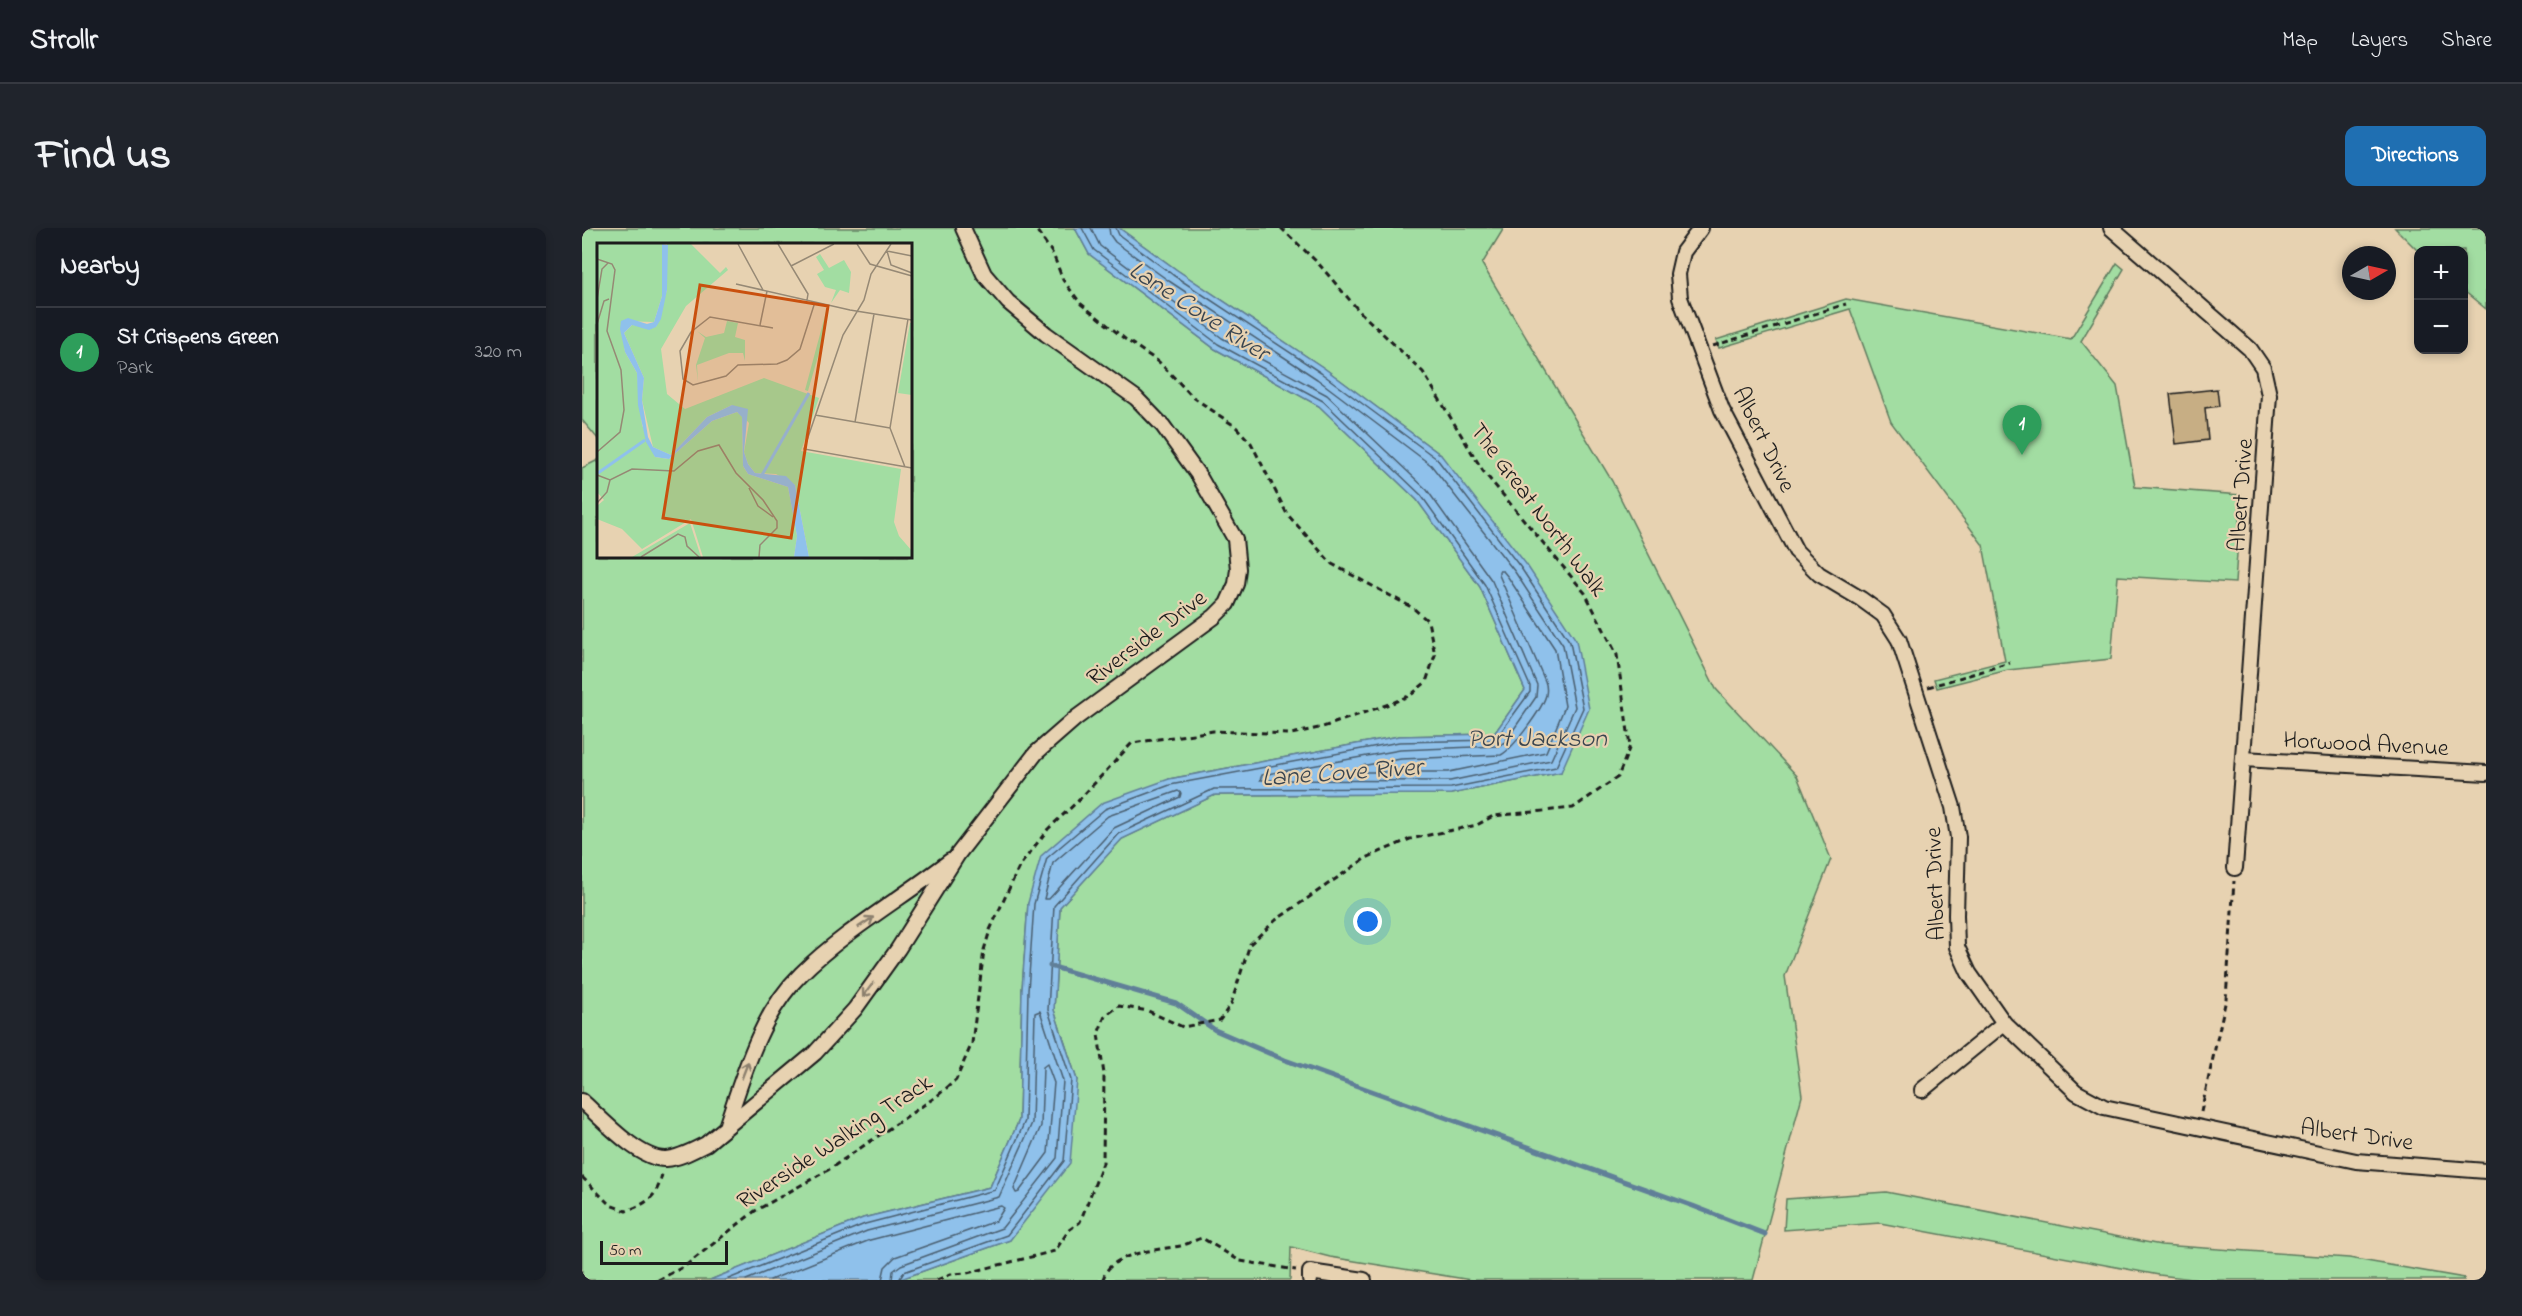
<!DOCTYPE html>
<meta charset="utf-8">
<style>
body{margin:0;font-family:"Indie Flower",sans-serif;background:#20242c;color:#f1f3f6}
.controls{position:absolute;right:18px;top:18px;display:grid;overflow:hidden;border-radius:12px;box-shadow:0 3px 9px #0003}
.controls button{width:54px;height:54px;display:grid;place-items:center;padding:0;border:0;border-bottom:2px solid #363941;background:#171b24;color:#f1f3f6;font:30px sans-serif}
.compass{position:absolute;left:1760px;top:18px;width:54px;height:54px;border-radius:50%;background:#171b24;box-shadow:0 3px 9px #0003;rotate:81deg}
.scale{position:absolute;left:18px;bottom:15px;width:128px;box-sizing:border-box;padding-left:6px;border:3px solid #1c1c1c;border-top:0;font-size:16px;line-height:21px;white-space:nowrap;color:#1c1c1c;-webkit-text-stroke:4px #e7d2b1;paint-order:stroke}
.you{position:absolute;left:786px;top:694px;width:21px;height:21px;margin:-15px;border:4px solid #fff;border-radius:50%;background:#1a73e8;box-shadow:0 0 0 9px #1a73e833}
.badge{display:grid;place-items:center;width:39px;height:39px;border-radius:50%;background:#1f6fb2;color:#fff;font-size:20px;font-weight:700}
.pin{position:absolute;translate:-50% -50px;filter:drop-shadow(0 2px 3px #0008)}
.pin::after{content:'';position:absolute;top:32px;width:21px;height:18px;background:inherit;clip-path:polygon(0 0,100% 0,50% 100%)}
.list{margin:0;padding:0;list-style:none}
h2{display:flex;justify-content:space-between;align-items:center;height:78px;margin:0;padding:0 24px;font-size:26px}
h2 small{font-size:20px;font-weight:400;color:#9ea1a6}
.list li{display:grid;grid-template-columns:39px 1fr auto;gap:18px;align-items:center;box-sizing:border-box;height:90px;padding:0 24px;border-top:2px solid #363941}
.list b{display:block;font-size:22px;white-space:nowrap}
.list p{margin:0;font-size:20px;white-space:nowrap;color:#9ea1a6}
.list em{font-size:20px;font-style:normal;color:#9ea1a6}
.map{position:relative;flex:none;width:1904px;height:1052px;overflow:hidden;border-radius:12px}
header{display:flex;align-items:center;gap:36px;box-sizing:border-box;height:84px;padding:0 30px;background:#171b24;border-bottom:2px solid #363941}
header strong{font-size:28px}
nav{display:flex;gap:33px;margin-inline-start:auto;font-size:21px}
.intro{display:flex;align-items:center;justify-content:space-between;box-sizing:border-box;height:144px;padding:0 36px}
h1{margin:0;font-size:42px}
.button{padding:15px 27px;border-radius:12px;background:#1f6fb2;color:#fff;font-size:21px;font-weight:700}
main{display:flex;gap:36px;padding:0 36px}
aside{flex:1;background:#171b24;border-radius:12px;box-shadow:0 3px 9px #0003}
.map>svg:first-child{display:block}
.green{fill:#a2dda2;stroke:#5f7c5f;stroke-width:1.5}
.water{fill:#8fc1eb;stroke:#617f98;stroke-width:1.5}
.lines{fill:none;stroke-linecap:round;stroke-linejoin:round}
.shore{stroke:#4a5e6f;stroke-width:1.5}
.stream{stroke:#617f98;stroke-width:5}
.building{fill:#c7ae84;stroke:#1c1c1c;stroke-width:1.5}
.minor-casing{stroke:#1c1c1c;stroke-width:18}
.path{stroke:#1c1c1c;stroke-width:3;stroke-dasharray:6 4.5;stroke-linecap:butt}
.minor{stroke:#e7d2b1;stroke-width:14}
.oneway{stroke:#8c806e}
.labels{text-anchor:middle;stroke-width:4.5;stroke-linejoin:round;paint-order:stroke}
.street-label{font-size:24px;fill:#1c1c1c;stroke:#e7d2b1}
.water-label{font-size:26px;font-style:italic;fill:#394550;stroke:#e7d2b1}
.inset-river{fill:none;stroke:#8fc1eb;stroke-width:3}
.inset-road{fill:none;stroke:#968975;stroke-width:1.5}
.view{fill:#c9500e;fill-opacity:0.15;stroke:#c9500e;stroke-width:3}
.inset-edge{fill:none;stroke:#1c1c1c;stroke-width:3}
</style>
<header>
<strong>Strollr</strong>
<nav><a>Map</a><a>Layers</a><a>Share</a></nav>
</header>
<div class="intro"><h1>Find us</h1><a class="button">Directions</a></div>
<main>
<aside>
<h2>Nearby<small></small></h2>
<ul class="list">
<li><span class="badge" style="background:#2e9e5b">1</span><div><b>St Crispens Green</b><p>Park</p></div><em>320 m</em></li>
</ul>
</aside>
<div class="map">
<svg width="1904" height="1052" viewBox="0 0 1904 1052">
<rect width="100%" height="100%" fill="#e7d2b1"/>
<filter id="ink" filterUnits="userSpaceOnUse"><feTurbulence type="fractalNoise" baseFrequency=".0167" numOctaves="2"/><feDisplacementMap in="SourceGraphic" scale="12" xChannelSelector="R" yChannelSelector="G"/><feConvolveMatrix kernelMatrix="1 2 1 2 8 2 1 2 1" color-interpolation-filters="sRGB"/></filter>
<g filter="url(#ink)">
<g class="green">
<path d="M0 0H493L507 26 633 121 737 178 835 272 898 359 943 462 912 506 817 508 587 551 446 675 440 762 437 892 408 959 281 990 128 1052H0V240L16 232V328H328V16H16V211L0 192Z"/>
<path d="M537 0H922L900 36 1030 253 1134 461 1215 548 1249 631 1203 748 1220 868 1171 1052H889L748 1029 709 1019 708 1052H316L428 1012 495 852 472 782 478 679 540 611 633 567 869 566 979 544 859 227 742 140 595 42Z"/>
<path d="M1813 0H1904V81L1882 63V22L1836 23Z"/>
<path d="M1535 35 1542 41 1499 113 1535 158 1553 259 1659 267 1653 355 1536 348 1529 431 1426 442 1355 460 1352 451 1423 433 1401 317 1309 194 1268 81 1137 120 1134 112 1264 71 1489 111Z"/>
<path d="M1304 964 1579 1017 1767 1030 1882 1050V1052H1619L1577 1047 1298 995 1202 1002 1204 971Z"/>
</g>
<path class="water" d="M493 0H537L595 42 742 140 859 227 944 336 994 412 1007 481 979 544 869 566 633 567 540 611 478 679 472 782 495 852 488 935 428 1012 316 1052H128L281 990 408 959 437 892 440 762 446 675 459 628 520 575 587 551 817 508 912 506 943 462 898 359 835 272 737 178 633 121 507 26Z"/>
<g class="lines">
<g class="shore">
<path d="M509 0 518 18 640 110 745 167 845 262 910 353 955 457 954 469 923 514 916 518 818 522 680 547 678 552 868 553 969 532 993 479 981 417 933 344 849 237 735 151 587 53 533 14 528 7 527 0"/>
<path d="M917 343H921L926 349 973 421 983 478 964 524 867 544H778L779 538 819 531 919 527C931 521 961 480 964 467 965 462 965 458 963 453L917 347Z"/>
<path d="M596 563 599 565 598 569 532 600 467 671H462L471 635 526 588Z"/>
<path d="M465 836 472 855 466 925 437 964 434 965 432 961 459 898 461 839Z"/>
<path d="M144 1052 283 996 413 962 443 893 446 763 452 676 465 630 523 581 588 557 817 514 913 512 948 464V458L903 357 839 267 741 173 636 116 512 22 500 0"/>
<path d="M164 1052 285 1003 417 969 450 895 453 785 458 783 481 853 475 930 420 1000 319 1037 311 1043 310 1052"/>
<path d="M188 1052 288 1012 419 978 422 980 414 993 313 1029 303 1039 300 1052"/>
<path d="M317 1052 322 1044 425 1007 482 933 489 852 466 782 472 678 536 606 632 561 869 560 974 539 1001 480 988 414 939 340 855 231 739 145 591 47 537 7 534 0"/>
</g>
<path class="stream" d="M468 738 594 775 633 802 703 832 1111 978 1183 1006"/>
</g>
<path class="building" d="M1635 161 1637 178 1623 180 1626 212 1594 216 1588 166Z"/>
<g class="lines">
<defs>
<g id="minor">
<path d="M1119 0 1101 24 1096 46 1098 70 1140 182 1214 323 1237 346 1279 371 1301 387 1317 412 1371 579 1376 609 1374 687 1375 719 1387 745 1422 795 1494 864 1522 879 1774 933 1904 943"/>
<path d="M1529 0 1668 121 1681 140 1687 167 1653 640"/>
<path d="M1661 531 1904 545"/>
<path d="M1340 862 1422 795"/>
<path d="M0 873C20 891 57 932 84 931 98 930 112 922 124 916L233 825 273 781 316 721 376 626 454 525 494 490 632 389 645 376 654 356 656 341 653 311 617 248 581 198 554 170 464 106 426 74 402 46 381 0"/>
<path d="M145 896C162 845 179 785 219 746 261 704 320 670 368 633"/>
<path d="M728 1052V1044L782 1052"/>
</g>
</defs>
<use href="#minor" class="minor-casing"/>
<g class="path">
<path d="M1131 118 1264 76"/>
<path d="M1346 459 1428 435"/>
<path d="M1619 884 1644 771 1652 653"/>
<path d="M0 949 28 977 44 983C66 975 75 969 80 946"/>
<path d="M76 1052 103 1038 173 983 246 942 355 868 374 852 390 815 402 722 408 702 437 639 466 601 496 573 550 515 631 503 709 506 741 499 810 475 829 467 844 454 853 427 846 393 831 380 750 336 705 286 669 215 654 199 611 169 577 134 543 111 499 76 481 52 471 26 453 0"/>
<path d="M355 1052 369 1046 385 1045 473 1023 487 1002 498 994 521 935 522 846 516 806 523 788 537 778 566 783 601 799 638 792 649 776 668 716 694 692 784 630 828 611 895 597 911 588 991 580 1036 549 1048 518 1035 427 1003 365 901 243 841 144 778 84 736 35 699 0"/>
<path d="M521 1052C526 1024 577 1022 598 1018 606 1016 613 1012 620 1010L658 1033 714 1042"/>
</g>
<use href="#minor" class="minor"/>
</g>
<defs><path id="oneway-shaft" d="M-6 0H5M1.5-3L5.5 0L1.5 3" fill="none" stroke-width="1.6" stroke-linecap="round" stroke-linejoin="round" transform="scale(1.5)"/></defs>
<g class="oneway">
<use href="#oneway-shaft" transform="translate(284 694) rotate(-33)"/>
<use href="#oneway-shaft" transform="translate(286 762) rotate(126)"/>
<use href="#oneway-shaft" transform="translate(163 842) rotate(-69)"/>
</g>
</g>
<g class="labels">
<g class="street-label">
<text transform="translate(1183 211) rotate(64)" y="8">Albert Drive</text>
<text transform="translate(1658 267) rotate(-86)" y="8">Albert Drive</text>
<text transform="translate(957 281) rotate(53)" y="8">The Great North Walk</text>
<text transform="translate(564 409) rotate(-37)" y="8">Riverside Drive</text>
<text transform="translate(1784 515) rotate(3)" y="8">Horwood Avenue</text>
<text transform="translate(1352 656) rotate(-92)" y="8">Albert Drive</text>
<text transform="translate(1775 906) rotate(8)" y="8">Albert Drive</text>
<text transform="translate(252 913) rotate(-33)" y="8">Riverside Walking Track</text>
</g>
<g class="water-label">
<text transform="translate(618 82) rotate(33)" y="9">Lane Cove River</text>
<text x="955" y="518">Port Jackson</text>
<text transform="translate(760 543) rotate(-4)" y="9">Lane Cove River</text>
</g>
</g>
<g transform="translate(15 15)">
<rect width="315" height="315" fill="#e7d2b1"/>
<path d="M0 1H65L66 5 65 53 57 79 24 78 28 109 40 130 45 182 58 214 72 216 115 178 140 169 145 173 146 223 151 231 191 244 200 293 197 314H106L94 276 45 306 25 286 0 276V263L7 257 0 249ZM70 1H94L123 30 129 24 131 27 89 63 64 106 70 151 88 166 167 135 222 155 204 208 304 226 297 279 302 293 315 308V314H212L198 242 179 231 158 230 151 221 147 209 152 180 135 162 110 174 74 212 56 204 45 157 47 135 27 90 35 82 59 84 70 47ZM223 11 232 25 247 17 254 29 252 50 243 47 234 60 239 47 228 44 220 31 227 27 219 14ZM230 65 224 103 211 148 208 147ZM130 78 141 80 138 94 148 97V118L146 110H132L100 122 101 139 99 122 108 95 100 88 109 94 127 90ZM313 80H315V152L301 150ZM93 280 104 314H35Z" fill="#a2dda2"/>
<path d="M65 1 71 2 70 47 64 76 59 84 52 87 35 82 27 90 47 135 45 157 51 194 56 204 74 212 110 174 135 162 151 166 147 209 151 221 158 230 189 233 198 242 212 314H197L200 293 191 244 151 231 146 223 145 174 140 169 115 178 72 216 58 214 49 199 41 162 40 130 28 109 23 86 24 78 31 75 50 81 57 79 65 53Z" fill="#8fc1eb"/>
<path class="inset-river" d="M1 230 48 197M165 232 212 150"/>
<path class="inset-road" d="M141 1 166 47M181 1 211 51 210 57M260 1 273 21 315 33M294 1 274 31 267 57 246 92 207 206 315 225M315 13 290 8 294 22 315 30M0 16 15 21 18 27 10 88 24 127 27 167 23 189 0 209M194 23 237 1M139 41 253 67 315 77M0 56 5 26 11 20M0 81 7 58 12 56M163 82 170 48M176 85 113 74 94 89 83 108 86 136 96 142 129 133 141 122 180 121 190 117 203 106 218 59M218 172 293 185M258 179 277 71M308 224 293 185 311 76M0 232 13 237 35 226 77 228 101 208 122 202 139 230 166 257 180 278V285L163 302 162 314M152 245 161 263 176 274M0 260 10 249 13 237M44 314 81 291 88 294 90 303 102 314"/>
<path class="view" d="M103 42 231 63 194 295 66 275Z"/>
<rect width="315" height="315" class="inset-edge"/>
</g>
</svg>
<div class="controls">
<button>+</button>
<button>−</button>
</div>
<svg class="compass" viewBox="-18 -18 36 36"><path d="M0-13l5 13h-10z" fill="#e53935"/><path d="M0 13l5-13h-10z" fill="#9ea1a6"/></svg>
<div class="scale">50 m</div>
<div class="you"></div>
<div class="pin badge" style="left:1440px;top:227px;background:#2e9e5b">1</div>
</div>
</main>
